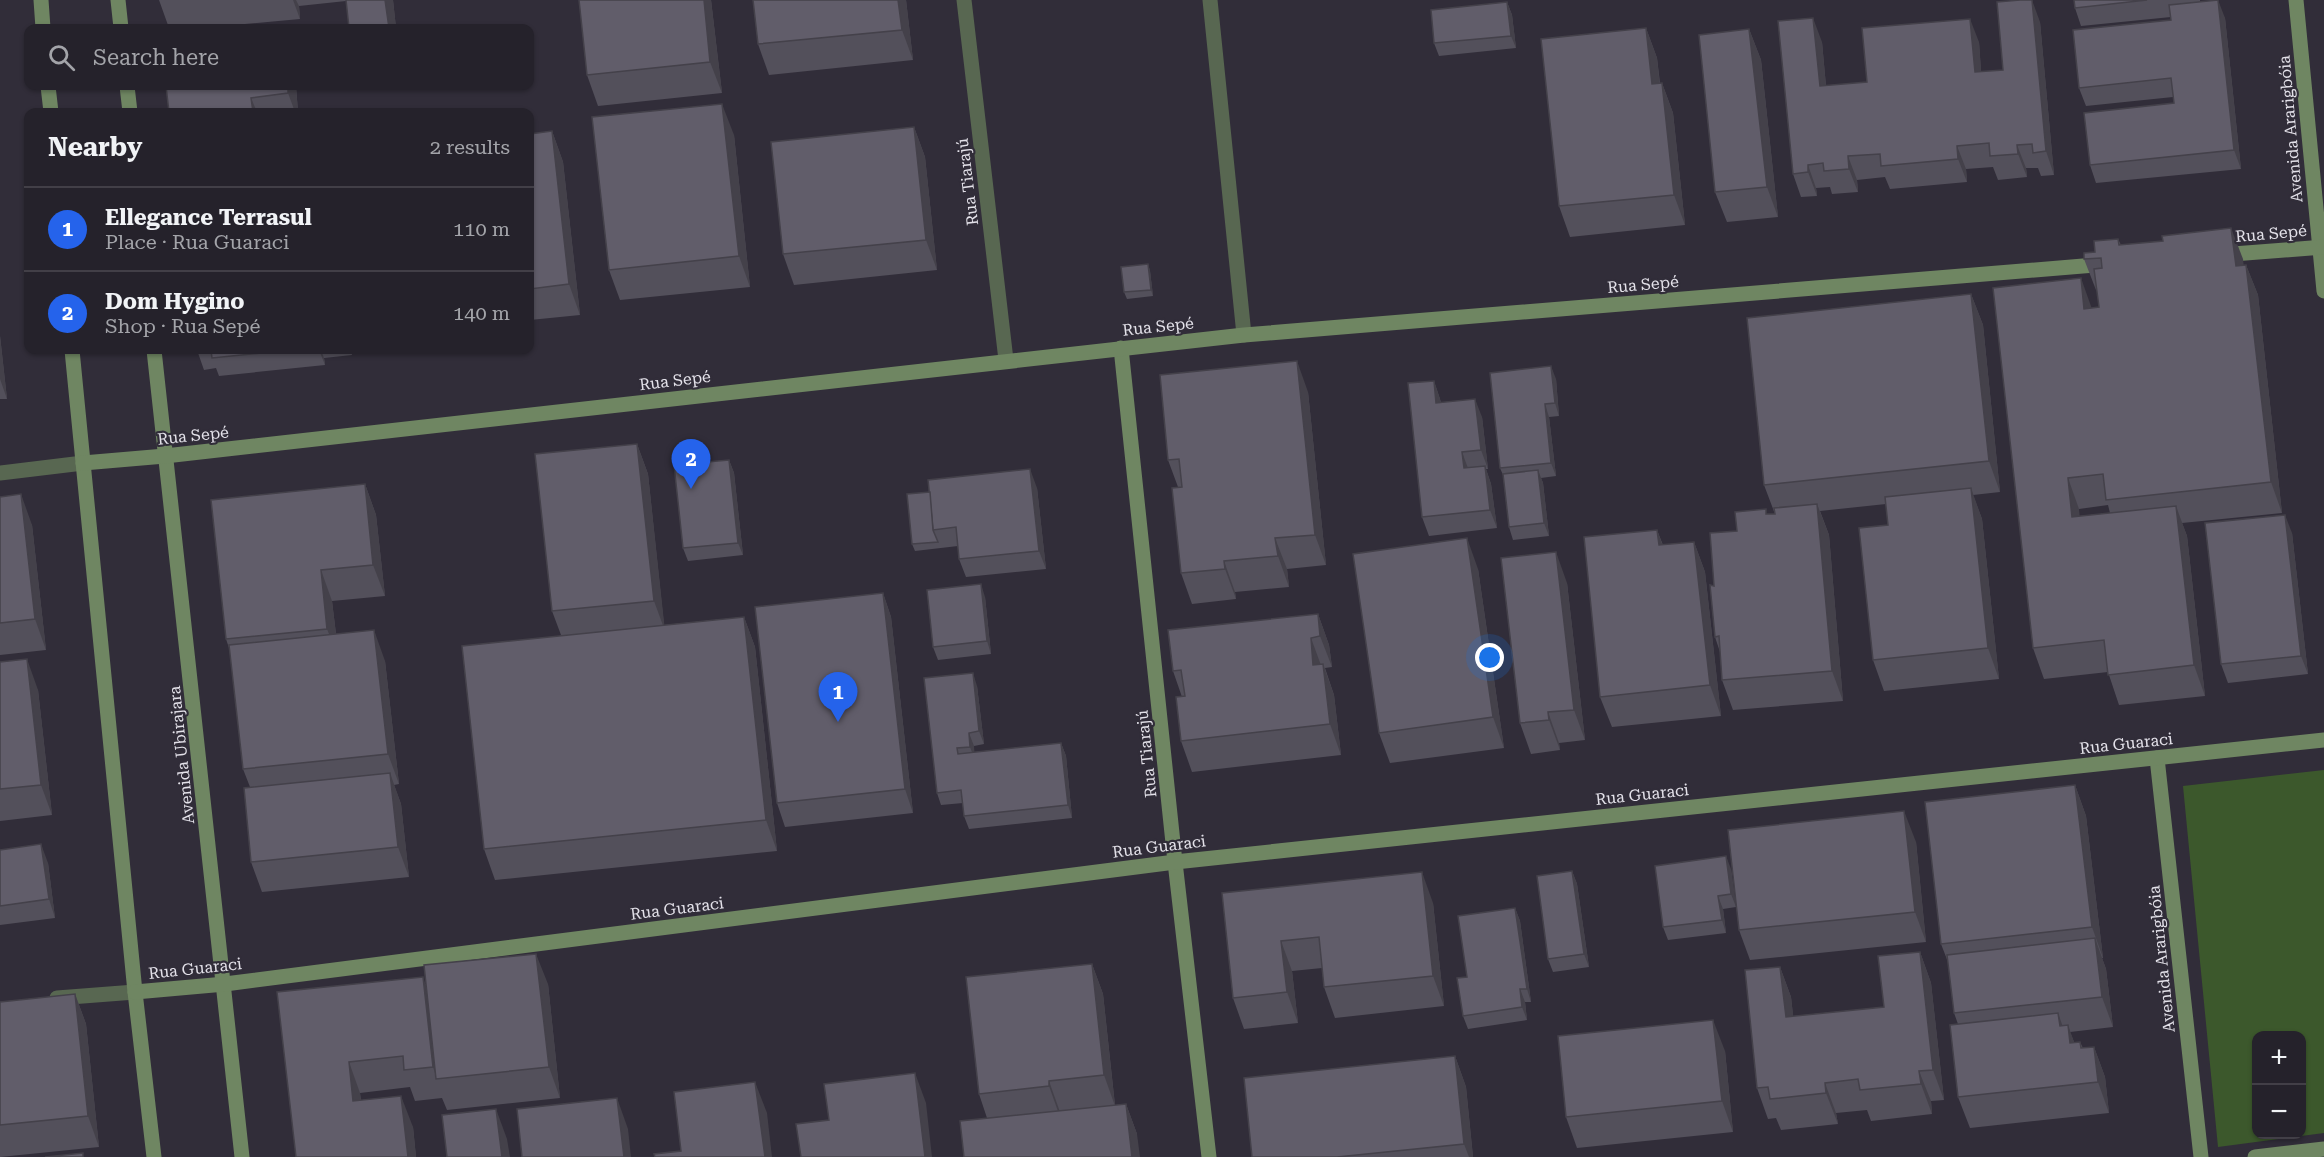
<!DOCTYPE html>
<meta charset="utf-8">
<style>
body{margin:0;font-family:"Roboto Serif",serif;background:#2d2a33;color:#f1f3f6}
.controls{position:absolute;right:18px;bottom:18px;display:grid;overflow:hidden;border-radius:12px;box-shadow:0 2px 4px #0004}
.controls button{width:54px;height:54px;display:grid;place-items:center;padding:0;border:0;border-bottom:2px solid #423f47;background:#25222b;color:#f1f3f6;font:30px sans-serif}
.you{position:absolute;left:1490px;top:658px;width:21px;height:21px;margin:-15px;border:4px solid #fff;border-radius:50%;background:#1a73e8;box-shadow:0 0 0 9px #1a73e833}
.badge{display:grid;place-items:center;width:39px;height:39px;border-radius:50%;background:#2563eb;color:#fff;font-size:20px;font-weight:700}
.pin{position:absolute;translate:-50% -50px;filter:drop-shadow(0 2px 3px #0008)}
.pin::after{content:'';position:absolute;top:32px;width:21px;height:18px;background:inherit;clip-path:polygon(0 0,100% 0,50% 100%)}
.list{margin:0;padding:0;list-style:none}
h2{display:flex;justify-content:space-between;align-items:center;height:78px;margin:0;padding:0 24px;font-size:26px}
h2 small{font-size:20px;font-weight:400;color:#a3a4a9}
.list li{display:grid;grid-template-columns:39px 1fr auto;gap:18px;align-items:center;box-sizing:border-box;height:84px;padding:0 24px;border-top:2px solid #423f47}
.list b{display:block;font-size:22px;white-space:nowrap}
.list p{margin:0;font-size:20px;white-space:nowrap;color:#a3a4a9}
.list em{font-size:20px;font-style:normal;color:#a3a4a9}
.icon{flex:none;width:33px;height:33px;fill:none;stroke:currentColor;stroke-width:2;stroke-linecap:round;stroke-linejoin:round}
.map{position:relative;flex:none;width:2324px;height:1157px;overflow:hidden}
.search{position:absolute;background:#25222b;box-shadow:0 2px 4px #0004;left:24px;top:24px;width:510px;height:66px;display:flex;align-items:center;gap:15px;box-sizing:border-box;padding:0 21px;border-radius:12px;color:#a3a4a9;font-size:22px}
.panel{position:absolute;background:#25222b;box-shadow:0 2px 4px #0004;left:24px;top:108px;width:510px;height:246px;border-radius:12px}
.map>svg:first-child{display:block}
.green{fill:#3c582c;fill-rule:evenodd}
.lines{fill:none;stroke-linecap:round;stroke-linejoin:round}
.street{stroke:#586751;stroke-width:15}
.secondary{stroke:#6f8662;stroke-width:15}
.wall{fill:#53505b;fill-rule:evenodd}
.shaded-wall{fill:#44414a}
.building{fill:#615d6a;stroke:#44414a;stroke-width:1.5}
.labels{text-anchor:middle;stroke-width:4.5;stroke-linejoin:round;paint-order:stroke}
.street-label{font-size:16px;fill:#e3e1e9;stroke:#312d39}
</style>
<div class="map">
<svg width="2324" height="1157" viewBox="0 0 2324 1157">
<rect width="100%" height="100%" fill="#312d39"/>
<path class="green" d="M2324 770V1133L2218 1147 2183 786ZM2256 1036H2302V1134H2256Z"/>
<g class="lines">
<g class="street">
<path d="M964 0 1006 360"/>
<path d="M1210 0 1244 335"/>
<path d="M0 473 83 463"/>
<path d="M57 998 135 992"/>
</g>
<g class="secondary">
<path d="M41 0 43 28"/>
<path d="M118 0 121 28"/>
<path d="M2296 0 2324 291"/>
<path d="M48 86 51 112"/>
<path d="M127 86 130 112"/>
<path d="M2220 255 2324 247"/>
<path d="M1121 348 1175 862 1209 1157"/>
<path d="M72 350 135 992 154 1157"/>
<path d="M154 350 242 1157"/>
<path d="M83 463 165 456 1244 335 2107 264"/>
<path d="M2157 758 2201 1157"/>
<path d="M135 992 225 984 1175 862 2324 740"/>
<path d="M2255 1157 2324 1149"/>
</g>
</g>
<g class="wall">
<path d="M159 0H393L396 28 346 1 299 6 300 19 201 28H169Z"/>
<path d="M579 0H711L722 93 598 106 587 75Z"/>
<path d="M906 0 913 60 769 75 758 44Z"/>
<path d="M2074 0H2200V2L2225 18 2241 169 2096 183 2090 165 2174 103 2173 97 2086 106 2079 88 2171 20V17L2081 26 2075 8Z"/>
<path d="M1507 2 1512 15 1516 48 1439 56 1434 43Z"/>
<path d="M2040 22 2054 175 2041 176 2038 168H2026L2027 177 1998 180 1993 167 1966 169 1967 182 1890 189 1885 177 1857 180 1858 192 1832 194 1830 187 1816 188 1817 196 1801 197 1793 174 1822 42 1826 86 1867 82 1979 42 1981 72 2003 70Z"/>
<path d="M1646 28 1657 58 1660 83H1662L1673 113 1685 225 1570 237 1559 206Z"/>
<path d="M1749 29 1761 60 1778 217 1727 222 1715 192Z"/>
<path d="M166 86H296L298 112H169Z"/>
<path d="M914 127 925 157 937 270 794 285 783 254Z"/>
<path d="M552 131 563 162 580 315 530 320V134Z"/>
<path d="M734 135 750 287 620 300 609 270Z"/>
<path d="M2118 239 2121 245 2243 259V265H2246L2258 295 2282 513 2182 523 2187 536 2205 696 2119 705 2108 672 2044 679 2033 648 2092 308 2099 307 2097 289 2096 290 2084 259 2095 252ZM2108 505 2110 513 2079 516V509Z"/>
<path d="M1148 264 1150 271 1153 296 1127 299 1124 292Z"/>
<path d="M1971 294 1983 325 2000 492 1973 495 1982 519 1999 679 1884 691 1873 660 1888 525 1886 504 1820 511 1829 535 1843 701 1733 710 1722 680 1720 652 1715 637 1714 586 1737 531 1768 514H1775L1764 485Z"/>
<path d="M0 336 7 399H0Z"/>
<path d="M197 350H351L352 355 324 358 325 365 219 376 216 368 204 370Z"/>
<path d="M1556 379 1559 416 1549 417 1556 476 1541 478 1543 483 1549 536 1513 540 1509 527 1503 475 1500 468Z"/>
<path d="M1434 381 1440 399 1441 403 1482 417 1488 469H1486L1491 484 1497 528 1429 536 1422 517Z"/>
<path d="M1308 392 1326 565 1287 569 1289 587 1235 592 1236 599 1192 604 1181 573 1178 487 1168 460Z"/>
<path d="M637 444 648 474 664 625 744 617 755 647 777 851 495 880 484 849 561 635 552 611Z"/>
<path d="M729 460 734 473 743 555 688 561 683 548Z"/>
<path d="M365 484 376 515 385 596 332 601 336 634 385 661 399 784 394 785 401 804 409 877 262 892 251 862 250 787 243 769 230 651 226 639Z"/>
<path d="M1037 488 1046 569 966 577 959 559 958 546 915 551 912 544 930 492Z"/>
<path d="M0 497 32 525 46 650 0 655Z"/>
<path d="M1657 530 1663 545 1694 542 1705 572 1721 716 1612 727 1600 697Z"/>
<path d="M2292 533 2308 674 2228 683 2221 664Z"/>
<path d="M1478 569 1504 748 1390 763 1379 733Z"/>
<path d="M1567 583 1585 740 1559 743 1560 750 1531 754 1520 723Z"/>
<path d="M883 593 891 617 913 813 785 827 777 803Z"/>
<path d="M985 597 991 654 938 660 933 647Z"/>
<path d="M1318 614 1329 645 1332 667 1325 668 1334 695 1341 755 1192 772 1181 741 1182 697 1173 671Z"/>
<path d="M0 662 38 690 52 815 0 821Z"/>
<path d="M977 686 984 744 974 746V752L1061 743 1066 756 1072 818 969 829 964 816 963 803 941 805 937 793Z"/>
<path d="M2075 785 2086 816 2103 958H2102L2106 969 2113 1027 2070 1032 2074 1042H2080L2083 1048 2094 1047 2105 1077 2109 1113 1970 1128 1958 1097V1024L1954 1013 1948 962 1941 944Z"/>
<path d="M1916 842 1926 942 1750 960 1739 930Z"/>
<path d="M0 850 48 863 55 918 0 925Z"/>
<path d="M1731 869 1736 907 1723 909 1726 933 1668 940 1663 927Z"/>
<path d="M1572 871 1577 884 1589 967 1553 972 1548 959Z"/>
<path d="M1222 893 1433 903 1444 1006 1335 1018 1324 987 1322 968 1292 971 1298 1023 1244 1029 1233 998Z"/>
<path d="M1515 908 1520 921 1531 1002H1525L1527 1020 1468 1029 1463 1016 1467 977Z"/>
<path d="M1920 952 1931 983 1944 1100 1931 1101 1932 1114 1871 1121 1867 1110 1836 1113 1838 1124 1781 1130 1776 1118 1768 1119 1757 1088 1780 967 1791 997 1793 1016 1884 1007Z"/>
<path d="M1092 964 1103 994 1115 1105 1126 1104 1137 1134 987 1118 979 1094Z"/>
<path d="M426 984H548L560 1098 447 1110 442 1098 415 1101 410 1087 360 1093 361 1101 413 1127 416 1157H296L277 992Z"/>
<path d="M75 994 86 1024 99 1147 0 1157V1002Z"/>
<path d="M1725 1051 1733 1132 1577 1148 1566 1117Z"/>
<path d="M1455 1056 1466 1087 1473 1157H1252Z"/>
</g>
<g class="shaded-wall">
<path d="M293 0H296L299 6 300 19Z"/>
<path d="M385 0H393L396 28H389Z"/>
<path d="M704 0H711L722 93 710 62Z"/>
<path d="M898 0H906L913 60 902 30Z"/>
<path d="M2032 0 2040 22 2054 175 2046 151Z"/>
<path d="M2218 0 2225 18 2241 169 2234 150Z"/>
<path d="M1507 2 1512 15 1516 48 1511 36Z"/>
<path d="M1813 18 1822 42 1828 109 1820 86Z"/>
<path d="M1970 19 1979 42 1983 96 1975 72Z"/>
<path d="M1646 28 1657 58 1663 114 1652 84Z"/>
<path d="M1749 29 1761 60 1778 217 1767 187Z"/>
<path d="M1662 83 1673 113 1685 225 1674 195Z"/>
<path d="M288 86H296L298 112H295L288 93Z"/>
<path d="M251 98 257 112H253Z"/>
<path d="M722 104 734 135 750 287 739 256Z"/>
<path d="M914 127 925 157 937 270 926 240Z"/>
<path d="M552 131 563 162 580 315 569 284Z"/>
<path d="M2017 145 2026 168 2027 177 2018 154Z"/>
<path d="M1957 146 1966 169 1967 182 1958 159Z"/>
<path d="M1848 156 1857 180 1858 192 1849 169Z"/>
<path d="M1808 165 1816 188 1817 196 1808 172Z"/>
<path d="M2231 228 2243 259 2247 296 2236 266Z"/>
<path d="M1148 264 1150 271 1153 296 1151 290Z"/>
<path d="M2246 265 2258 295 2282 513 2271 482Z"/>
<path d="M2081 278 2092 309H2084Z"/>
<path d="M1971 294 1983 325 2000 492 1989 461Z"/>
<path d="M0 336 7 399 0 379Z"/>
<path d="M319 350H321L324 358 325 365Z"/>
<path d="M1297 361 1308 392 1326 565 1315 535Z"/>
<path d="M1551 366 1556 379 1559 416 1555 403Z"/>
<path d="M1434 381 1440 399 1443 422 1436 403Z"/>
<path d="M1475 399 1482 417 1488 469 1481 450Z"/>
<path d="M1545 404 1549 417 1556 476 1551 463Z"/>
<path d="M637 444 648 474 665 631 654 601Z"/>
<path d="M1462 452 1469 471 1464 468Z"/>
<path d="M729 460 734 473 743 555 738 543Z"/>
<path d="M1485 466 1491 484 1497 528 1490 510Z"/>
<path d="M1030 469 1037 488 1046 569 1039 551Z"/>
<path d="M1538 470 1543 483 1549 536 1544 523Z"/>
<path d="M2068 478 2079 509 2083 547 2072 517Z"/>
<path d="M365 484 376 515 385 596 373 565Z"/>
<path d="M1971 488 1982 519 1999 679 1988 648Z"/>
<path d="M21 494 32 525 46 650 35 619Z"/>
<path d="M1817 504 1829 535 1843 701 1832 671Z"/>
<path d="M2176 506 2187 536 2205 696 2194 665Z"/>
<path d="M2285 515 2292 533 2308 674 2301 656Z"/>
<path d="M1657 530 1668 560 1659 545Z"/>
<path d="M1275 538 1287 569 1289 587 1278 556Z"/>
<path d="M1467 538 1478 569 1504 748 1493 717Z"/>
<path d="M1694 542 1705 572 1721 716 1710 685Z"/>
<path d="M1556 552 1567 583 1585 740 1574 710Z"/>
<path d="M1224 561 1235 592 1236 599 1225 569Z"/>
<path d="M321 570 332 601 339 659 327 629Z"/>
<path d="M981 584 985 597 991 654 987 641Z"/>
<path d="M883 593 891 617 913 813 905 789Z"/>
<path d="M1318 614 1329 645 1332 667 1320 636Z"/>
<path d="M744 617 755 647 777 851 766 820Z"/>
<path d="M374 630 385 661 399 784 388 754Z"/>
<path d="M1311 638 1322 668 1313 665Z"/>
<path d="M27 659 38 690 52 815 41 785Z"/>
<path d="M1323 664 1334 695 1341 755 1330 724Z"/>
<path d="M973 673 977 686 984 744 979 731Z"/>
<path d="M1548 712 1559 743 1560 750 1549 720Z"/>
<path d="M969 733 974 746 975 760 970 747Z"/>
<path d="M1061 743 1066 756 1072 818 1068 805Z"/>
<path d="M390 773 401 804 409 877 398 847Z"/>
<path d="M2075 785 2086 816 2103 958 2092 927Z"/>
<path d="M1904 811 1916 842 1926 942 1915 912Z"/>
<path d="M41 844 48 863 55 918 49 899Z"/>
<path d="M1726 856 1731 869 1736 907 1731 894Z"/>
<path d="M1572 871 1577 884 1589 967 1584 954Z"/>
<path d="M1422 872 1433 903 1444 1006 1433 976Z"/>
<path d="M1718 896 1723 909 1726 933 1722 920Z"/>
<path d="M1515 908 1520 921 1531 1002 1527 989Z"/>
<path d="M2095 938 2106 969 2113 1027 2102 997Z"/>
<path d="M1281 941 1292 971 1298 1023 1287 992Z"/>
<path d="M1920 952 1931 983 1944 1100 1933 1070Z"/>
<path d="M536 954 548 984 560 1098 549 1067Z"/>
<path d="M1092 964 1103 994 1115 1106 1104 1075Z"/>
<path d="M1780 967 1791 997 1797 1047 1786 1017Z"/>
<path d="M423 977 434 1008 437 1079 433 1067Z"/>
<path d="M1520 989 1525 1002 1527 1020 1522 1007Z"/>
<path d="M75 994 86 1024 99 1147 88 1116Z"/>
<path d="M2058 1013 2069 1044 2060 1026Z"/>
<path d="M1713 1020 1725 1051 1733 1132 1722 1101Z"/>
<path d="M2068 1025 2079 1056 2070 1043Z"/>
<path d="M2094 1047 2105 1077 2109 1113 2098 1082Z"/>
<path d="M1455 1056 1466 1087 1473 1157H1469L1464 1144Z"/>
<path d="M349 1062 360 1093 364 1132 353 1101Z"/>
<path d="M1919 1071 1931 1101 1932 1114 1921 1084Z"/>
<path d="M915 1073 926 1103 932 1157H925Z"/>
<path d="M1049 1081 1060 1112V1117L1049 1086Z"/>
<path d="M755 1082 767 1113 772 1157H765Z"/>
<path d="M1825 1083 1836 1113 1838 1124 1826 1093Z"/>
<path d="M401 1096 413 1127 416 1157H408Z"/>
<path d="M617 1098 628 1129 631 1157H624Z"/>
<path d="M1126 1104 1137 1134 1140 1157H1132Z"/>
<path d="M496 1109 507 1139 510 1157H502Z"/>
</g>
<g class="building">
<path d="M346 0H385L389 28H349Z"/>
<path d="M579 0H704L710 62 587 75Z"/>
<path d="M753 0H898L902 30 758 44Z"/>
<path d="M2020 0H2032L2046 151 2033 153 2032 144 2017 145 2018 154 1990 156 1989 143 1957 146 1958 159 1881 166 1880 154 1848 156 1849 169 1824 171 1823 163 1808 165V172L1793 174 1778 21 1813 18 1820 86 1867 82 1862 28 1970 19 1975 72 2003 70 1997 2Z"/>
<path d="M2074 0H2147L2075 8Z"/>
<path d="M2218 0 2234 150 2090 165 2084 113 2174 103 2171 78 2079 88 2073 30 2171 20 2169 5Z"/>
<path d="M1507 2 1511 36 1434 43 1431 10Z"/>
<path d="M1646 28 1652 84 1662 83 1674 195 1559 206 1541 39Z"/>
<path d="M1749 29 1767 187 1715 192 1699 35Z"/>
<path d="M166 86H288V93L251 98 253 112H169Z"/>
<path d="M722 104 739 256 609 270 592 117Z"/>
<path d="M914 127 926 240 783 254 771 142Z"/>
<path d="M552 131 569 284 530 289V134Z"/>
<path d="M2231 228 2236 266 2246 265 2271 482 2106 500 2103 474 2068 478 2072 517 2176 506 2194 665 2108 675 2104 640 2033 648 1993 288 2081 278 2084 309 2099 307 2094 269 2102 268 2101 258 2084 259V253L2095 252 2094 241 2118 239 2119 245 2163 241 2162 236Z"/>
<path d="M1148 264 1151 290 1124 292 1121 267Z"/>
<path d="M1971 294 1989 461 1764 485 1747 318Z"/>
<path d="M197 350H292L212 358 211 350 198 351Z"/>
<path d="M1297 361 1315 535 1275 538 1278 556 1224 561 1225 569 1181 573 1172 488 1182 487 1179 459 1168 460 1160 375Z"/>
<path d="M1551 366 1555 403 1545 404 1551 463 1500 468 1490 373Z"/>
<path d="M1434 381 1436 403 1475 399 1481 450 1462 452 1464 468 1485 466 1490 510 1422 517 1408 383Z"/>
<path d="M637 444 654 601 552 611 535 454Z"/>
<path d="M729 460 738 543 683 548 674 465Z"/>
<path d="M1030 469 1039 551 959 559 956 527 933 530 928 480Z"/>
<path d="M1538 470 1544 523 1509 527 1503 474Z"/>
<path d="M365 484 373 565 321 570 327 629 226 639 211 500Z"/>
<path d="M1971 488 1988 648 1873 660 1859 528 1888 525 1885 497Z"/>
<path d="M930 492 933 530 938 542 912 544 907 494Z"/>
<path d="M21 494 35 619 0 623V497Z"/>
<path d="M1817 504 1832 671 1722 680 1719 636 1715 637 1710 585 1714 586 1710 533 1737 531 1735 512 1766 509V514H1775L1774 508Z"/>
<path d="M2285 515 2301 656 2221 664 2205 523Z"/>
<path d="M1657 530 1659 545 1694 542 1710 685 1600 697 1584 537Z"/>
<path d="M1467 538 1493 717 1379 733 1353 554Z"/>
<path d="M1556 552 1574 710 1548 712 1549 720 1520 723 1501 558Z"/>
<path d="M981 584 987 641 933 647 927 590Z"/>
<path d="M883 593 905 789 777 803 755 607Z"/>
<path d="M1318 614 1320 636 1311 638 1313 665 1323 664 1330 724 1181 741 1176 697 1185 696 1181 670 1173 671 1168 630Z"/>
<path d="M744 617 766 820 484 849 462 646Z"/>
<path d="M374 630 388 754 243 769 229 645Z"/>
<path d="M27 659 41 785 0 789V662Z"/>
<path d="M973 673 979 731 969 733 970 747 957 748 958 754 1061 743 1068 805 964 816 961 790 937 793 924 678Z"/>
<path d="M390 773 398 847 251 862 244 788Z"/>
<path d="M2075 785 2092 927 1941 944 1925 802Z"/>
<path d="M1904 811 1915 912 1739 930 1728 830Z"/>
<path d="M41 844 49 899 0 906V850Z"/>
<path d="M1726 856 1731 894 1718 896 1722 920 1663 927 1655 866Z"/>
<path d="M1572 871 1584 954 1548 959 1537 876Z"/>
<path d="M1422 872 1433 976 1324 987 1319 937 1281 941 1287 992 1233 998 1222 893Z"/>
<path d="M1515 908 1527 989H1520L1522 1007 1463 1016 1457 978 1467 977 1458 916Z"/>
<path d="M2095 938 2102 997 1954 1013 1947 955Z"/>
<path d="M1920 952 1933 1070 1919 1071 1921 1084 1860 1090 1858 1079 1825 1083 1826 1093 1770 1099 1768 1087 1757 1088 1745 970 1780 967 1786 1017 1884 1007 1878 956Z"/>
<path d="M536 954 549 1067 436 1079 424 965Z"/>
<path d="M1092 964 1104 1075 1049 1081V1086L979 1094 966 977Z"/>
<path d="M423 977 433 1067 404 1070 403 1056 349 1062 353 1101 401 1096 408 1157H296L277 992Z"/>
<path d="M75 994 88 1116 0 1125V1002Z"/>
<path d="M2058 1013 2060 1026 2068 1025 2070 1043 2080 1042 2081 1048 2094 1047 2098 1082 1958 1097 1950 1025Z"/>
<path d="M1713 1020 1722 1101 1566 1117 1558 1036Z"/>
<path d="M1455 1056 1464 1144 1337 1157H1252L1244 1078Z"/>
<path d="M915 1073 925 1157H801L796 1124 829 1120 824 1084Z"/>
<path d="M755 1082 765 1157H655L654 1154 681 1151 674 1092Z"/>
<path d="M617 1098 624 1157H522L517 1109Z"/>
<path d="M1126 1104 1132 1157H964L960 1121Z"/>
<path d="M496 1109 502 1157H447L442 1115Z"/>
<path d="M83 1153V1157H45Z"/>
</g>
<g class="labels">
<g class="street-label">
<text transform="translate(2290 129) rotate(-95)" y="6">Avenida Ararigbóia</text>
<text transform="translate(967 182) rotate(-97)" y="6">Rua Tiarajú</text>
<text transform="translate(2271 233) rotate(-5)" y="6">Rua Sepé</text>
<text transform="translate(1643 284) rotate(-5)" y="6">Rua Sepé</text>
<text transform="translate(1158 326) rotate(-6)" y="6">Rua Sepé</text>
<text transform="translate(675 380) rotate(-7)" y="6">Rua Sepé</text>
<text transform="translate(193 435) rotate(-6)" y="6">Rua Sepé</text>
<text transform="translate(2126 743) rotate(-6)" y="6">Rua Guaraci</text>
<text transform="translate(1146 754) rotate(-96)" y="6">Rua Tiarajú</text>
<text transform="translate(181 755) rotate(-96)" y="6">Avenida Ubirajara</text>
<text transform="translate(1642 794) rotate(-6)" y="6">Rua Guaraci</text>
<text transform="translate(1159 846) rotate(-7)" y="6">Rua Guaraci</text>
<text transform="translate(677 908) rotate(-7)" y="6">Rua Guaraci</text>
<text transform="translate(2161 959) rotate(-96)" y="6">Avenida Ararigbóia</text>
<text transform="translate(195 968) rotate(-6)" y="6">Rua Guaraci</text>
</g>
</g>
</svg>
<div class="controls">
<button>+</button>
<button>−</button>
</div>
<div class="you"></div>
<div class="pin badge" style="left:838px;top:722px">1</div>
<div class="pin badge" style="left:691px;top:489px">2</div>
<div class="search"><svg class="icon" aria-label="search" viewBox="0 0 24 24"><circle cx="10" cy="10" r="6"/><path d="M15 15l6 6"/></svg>Search here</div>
<section class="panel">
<h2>Nearby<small>2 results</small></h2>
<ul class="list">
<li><span class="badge">1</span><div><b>Ellegance Terrasul</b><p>Place · Rua Guaraci</p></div><em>110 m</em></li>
<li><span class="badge">2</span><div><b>Dom Hygino</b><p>Shop · Rua Sepé</p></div><em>140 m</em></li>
</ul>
</section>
</div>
